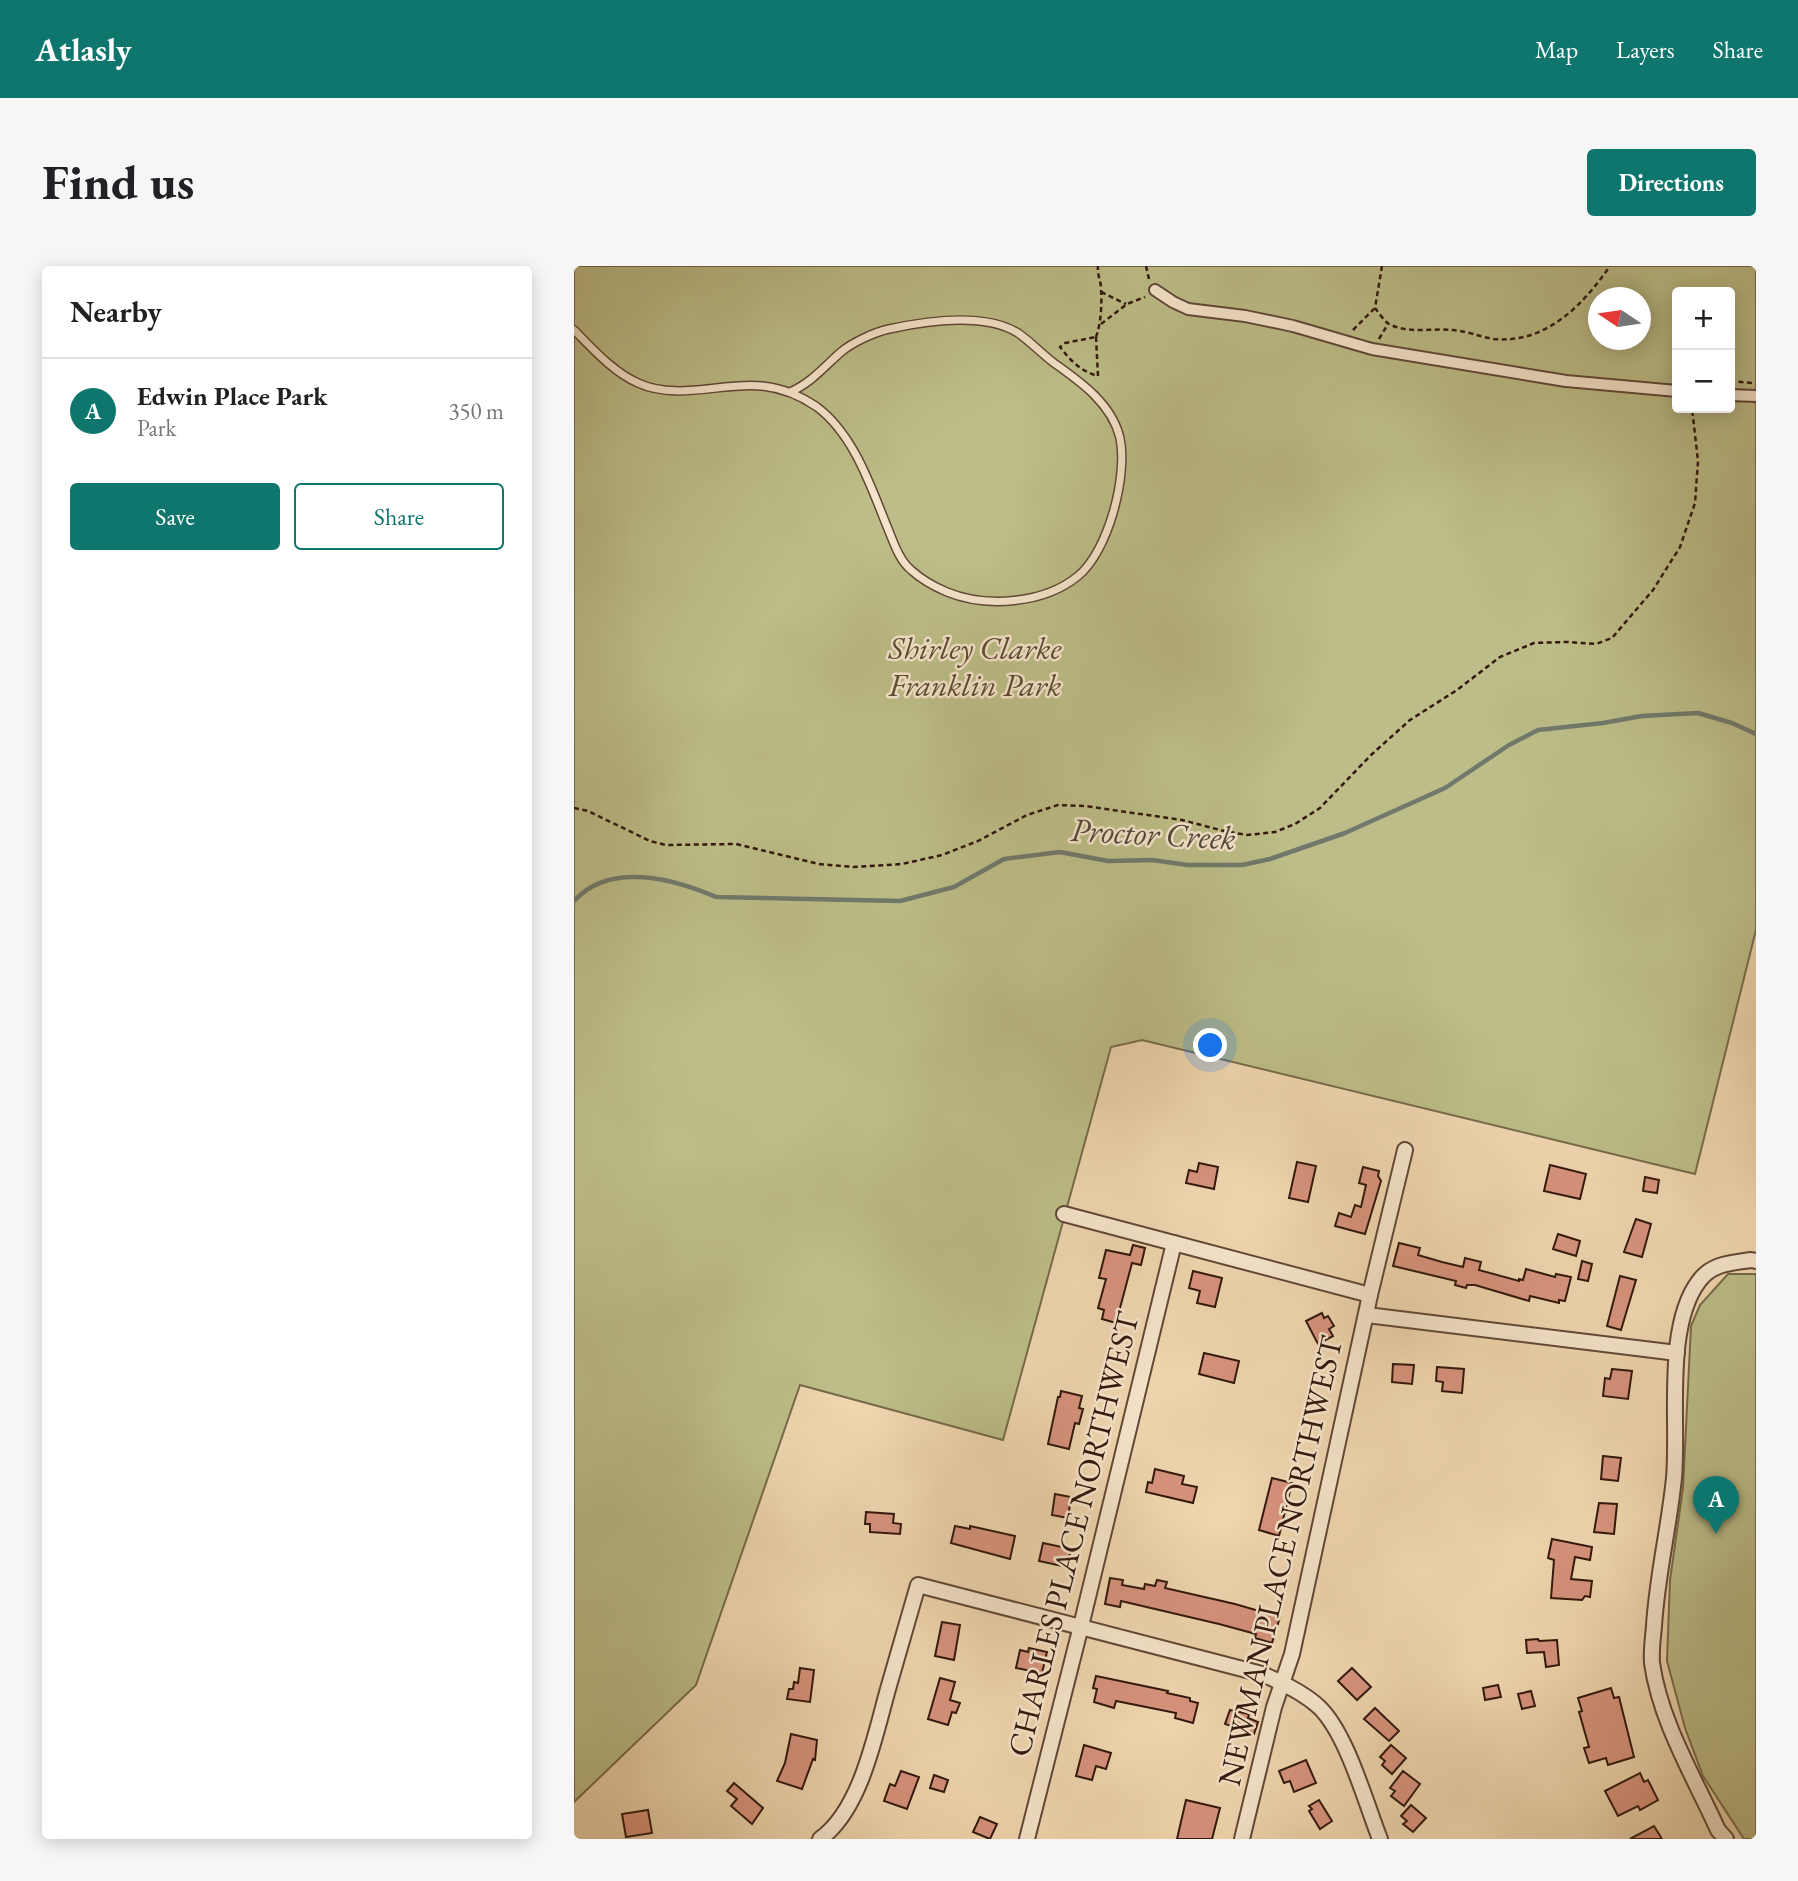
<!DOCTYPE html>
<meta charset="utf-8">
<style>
body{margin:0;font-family:"EB Garamond",serif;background:#f6f6f6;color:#202124}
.controls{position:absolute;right:21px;top:21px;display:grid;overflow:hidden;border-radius:7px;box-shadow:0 4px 18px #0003}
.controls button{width:63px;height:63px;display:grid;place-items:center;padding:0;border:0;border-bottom:2px solid #e0e0e0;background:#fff;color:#202124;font:35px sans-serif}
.compass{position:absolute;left:1014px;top:21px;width:63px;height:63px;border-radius:50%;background:#fff;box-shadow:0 4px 18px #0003;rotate:283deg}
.you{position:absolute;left:637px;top:780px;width:24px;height:24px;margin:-18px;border:5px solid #fff;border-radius:50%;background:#1a73e8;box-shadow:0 0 0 10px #1a73e833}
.badge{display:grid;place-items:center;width:46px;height:46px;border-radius:50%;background:#0f766e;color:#fff;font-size:23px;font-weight:700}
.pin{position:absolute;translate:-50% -58px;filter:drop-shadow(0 2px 4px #0008)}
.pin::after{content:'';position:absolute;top:37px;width:24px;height:21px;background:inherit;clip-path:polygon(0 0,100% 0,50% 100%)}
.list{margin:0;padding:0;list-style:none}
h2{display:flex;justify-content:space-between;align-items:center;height:91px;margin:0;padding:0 28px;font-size:30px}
h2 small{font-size:23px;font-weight:400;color:#757577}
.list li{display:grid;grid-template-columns:46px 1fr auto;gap:21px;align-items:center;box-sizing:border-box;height:105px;padding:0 28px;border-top:2px solid #e0e0e0}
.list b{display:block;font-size:26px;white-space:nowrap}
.list p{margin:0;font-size:23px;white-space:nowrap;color:#757577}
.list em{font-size:23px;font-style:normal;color:#757577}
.actions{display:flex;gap:14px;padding:21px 28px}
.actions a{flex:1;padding:16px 0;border:2px solid #0f766e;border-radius:7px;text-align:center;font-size:24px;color:#0f766e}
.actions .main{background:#0f766e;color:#fff}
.map{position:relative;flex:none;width:1182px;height:1573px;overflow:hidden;border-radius:7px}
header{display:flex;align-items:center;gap:42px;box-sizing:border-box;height:98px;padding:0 35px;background:#0f766e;color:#fff}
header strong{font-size:33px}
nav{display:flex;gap:38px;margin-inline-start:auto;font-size:24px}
.intro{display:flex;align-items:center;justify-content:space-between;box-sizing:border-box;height:168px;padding:0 42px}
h1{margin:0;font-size:49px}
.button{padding:18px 32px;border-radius:7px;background:#0f766e;color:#fff;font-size:24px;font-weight:700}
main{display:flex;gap:42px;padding:0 42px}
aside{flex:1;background:#fff;border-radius:7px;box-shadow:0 4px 18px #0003}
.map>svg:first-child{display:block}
.green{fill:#bcbd88;stroke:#776a4a;stroke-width:2;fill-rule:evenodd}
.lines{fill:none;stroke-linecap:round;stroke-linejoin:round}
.stream{stroke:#70796b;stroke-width:4.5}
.building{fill:#d7937d;stroke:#32180d;stroke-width:2}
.service-casing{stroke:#614836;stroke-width:10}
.pedestrian-casing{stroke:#614836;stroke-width:14}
.minor-casing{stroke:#614836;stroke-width:18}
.path{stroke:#32180d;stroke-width:2.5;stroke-dasharray:5 3.5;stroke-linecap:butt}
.service{stroke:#f5e4cb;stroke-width:7}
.pedestrian{stroke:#f5e4cb;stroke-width:10}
.minor{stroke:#f5e4cb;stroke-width:14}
.labels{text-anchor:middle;stroke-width:5;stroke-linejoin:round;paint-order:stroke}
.park-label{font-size:32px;font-style:italic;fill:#5b4a32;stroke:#f5e4cb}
.street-label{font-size:32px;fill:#32180d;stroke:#f5e4cb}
.water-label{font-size:33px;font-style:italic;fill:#51483c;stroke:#f5e4cb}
</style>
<header>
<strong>Atlasly</strong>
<nav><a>Map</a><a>Layers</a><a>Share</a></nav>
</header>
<div class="intro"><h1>Find us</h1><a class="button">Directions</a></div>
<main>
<aside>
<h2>Nearby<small></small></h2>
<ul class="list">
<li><span class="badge">A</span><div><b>Edwin Place Park</b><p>Park</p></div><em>350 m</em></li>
</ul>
<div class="actions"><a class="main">Save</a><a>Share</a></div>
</aside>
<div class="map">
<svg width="1182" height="1573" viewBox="0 0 1182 1573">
<rect width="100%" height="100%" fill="#efd6af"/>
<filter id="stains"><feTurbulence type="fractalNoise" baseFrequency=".00286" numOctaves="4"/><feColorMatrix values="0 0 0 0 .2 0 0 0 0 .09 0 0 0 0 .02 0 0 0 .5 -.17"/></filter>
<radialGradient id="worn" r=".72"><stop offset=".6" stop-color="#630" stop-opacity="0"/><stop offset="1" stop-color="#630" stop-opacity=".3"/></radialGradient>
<g class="green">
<path d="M0 0H1182V664L1121 908 568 774 537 781 429 1174 226 1119 122 1419 0 1536ZM1103 26H1156V142H1103ZM1024 32H1066V74H1024Z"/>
<path d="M1154 1008H1182V1573H1170L1129 1510 1111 1462 1093 1395 1096 1314 1109 1222 1117 1060 1126 1039Z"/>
</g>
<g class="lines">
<path class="stream" d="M0 635C36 595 100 613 142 631L326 635 380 621 430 593 486 586 534 595 578 594 614 599H668L696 593 771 567 871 522 935 479 964 464 1029 457 1068 450 1124 447 1158 457 1182 468"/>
</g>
<g class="building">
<path d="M723 896 742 900 734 936 715 932Z"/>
<path d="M625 897 644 901 640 923 612 917 615 904 623 906Z"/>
<path d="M976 899 1012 908 1006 933 970 925Z"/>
<path d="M789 901 805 905 804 910 807 915 791 968 761 960 765 947 777 951 781 939 787 941 792 919 785 917Z"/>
<path d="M1071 911 1085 914 1083 927 1069 925Z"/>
<path d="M1062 953 1077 958 1068 991 1050 986Z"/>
<path d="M984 968 1006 975 1002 990 979 983Z"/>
<path d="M825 977 846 982 844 989 868 996 889 1001 891 992 907 996 905 1004 945 1015V1013L949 1014 952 1003 981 1011 982 1008 997 1011 991 1035 985 1034V1037L956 1030 955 1035 901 1019H893L892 1022 881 1019 882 1015 819 1000Z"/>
<path d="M559 979 571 982 567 999 558 997 542 1057 528 1053 530 1044 524 1042 532 1013 525 1012 532 984 556 989Z"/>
<path d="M1008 995 1018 998 1014 1015 1004 1013Z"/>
<path d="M619 1005 648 1012 641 1041 623 1037 626 1025 615 1022Z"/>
<path d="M1046 1010 1062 1014 1047 1064 1033 1060Z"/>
<path d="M748 1047 750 1052 754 1050 760 1060 755 1063 759 1070 744 1078 732 1055Z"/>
<path d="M630 1087 665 1095 660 1117 625 1108Z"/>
<path d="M819 1098 840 1099 838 1118 818 1116Z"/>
<path d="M863 1101 890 1103 888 1127 868 1125 869 1116 862 1115Z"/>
<path d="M1038 1103 1058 1105 1054 1133 1029 1130 1031 1112 1036 1113Z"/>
<path d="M487 1125 508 1130 505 1142 509 1143 505 1158 501 1157 495 1183 474 1178 484 1131H486Z"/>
<path d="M1029 1190 1047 1192 1044 1215 1027 1213Z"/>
<path d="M581 1203 610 1210 608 1218 623 1221 619 1237 572 1226 574 1216 578 1217Z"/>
<path d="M698 1212 718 1217 705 1270 685 1264Z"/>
<path d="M481 1228 497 1231 494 1252 478 1249Z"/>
<path d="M1025 1237 1043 1238 1040 1268 1020 1266Z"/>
<path d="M292 1246 320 1248 319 1257 327 1258 326 1268 296 1266V1258H291Z"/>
<path d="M381 1260 396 1263V1260L441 1270 436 1293 377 1277Z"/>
<path d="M978 1273 1018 1281 1016 1294 1001 1291 997 1313 1018 1315 1016 1331 1011 1330 1008 1334 977 1332 980 1294 974 1292Z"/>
<path d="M469 1277 497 1283 493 1301 465 1295Z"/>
<path d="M536 1312 549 1314 548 1319 570 1323 571 1318 581 1320 583 1314 593 1316 591 1322 661 1338 706 1351 698 1377 681 1372 682 1368 645 1358 547 1335 546 1341 531 1338Z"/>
<path d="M368 1356 386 1359 380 1394 361 1390Z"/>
<path d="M964 1373 965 1375 983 1374 985 1399 972 1401 970 1386 953 1387 952 1374Z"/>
<path d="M455 1382 473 1386 468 1407 442 1402 446 1384 454 1386Z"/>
<path d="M226 1402 240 1404 236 1436 213 1433 215 1423H219L220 1416 224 1417Z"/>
<path d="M778 1402 797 1421 783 1434 764 1415Z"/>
<path d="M522 1410 594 1425 593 1427 616 1432V1435L624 1437 619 1457 601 1452 602 1447 542 1435 540 1442 520 1436 523 1423 519 1422Z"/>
<path d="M366 1412 381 1416 376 1434 386 1437 382 1447 378 1446 374 1459 354 1453Z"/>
<path d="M924 1419 927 1431 911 1434 909 1422Z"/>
<path d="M1037 1422 1040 1432 1045 1431 1060 1491 1034 1499 1032 1492 1015 1497 1010 1482 1015 1481 1005 1446 1008 1445 1004 1432Z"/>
<path d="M957 1425 961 1440 948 1443 944 1428Z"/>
<path d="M801 1442 825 1465 815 1475 790 1453Z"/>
<path d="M656 1444 675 1448 674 1452 684 1456 680 1468 651 1458Z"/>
<path d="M217 1468 243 1474 241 1494 239 1493 228 1523 203 1515 211 1497Z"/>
<path d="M510 1479 537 1487 532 1503 522 1500 518 1514 502 1510Z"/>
<path d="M817 1479 832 1492 818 1508 808 1499 811 1495 806 1491Z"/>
<path d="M732 1494 742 1517 720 1526 716 1515 710 1517 705 1505Z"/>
<path d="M327 1505 345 1511 333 1543 310 1535 316 1518 321 1520Z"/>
<path d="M829 1505 846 1518 830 1540 817 1530 821 1525 816 1522Z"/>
<path d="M1066 1507 1070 1516 1074 1514 1084 1534 1066 1544 1064 1540 1044 1550 1031 1525Z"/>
<path d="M360 1509 374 1514 370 1526 356 1522Z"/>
<path d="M160 1517 189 1542 178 1558 157 1540 163 1533 153 1525Z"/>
<path d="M612 1534 646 1542 638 1573H603Z"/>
<path d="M745 1534 758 1555 746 1563 735 1545 738 1543 735 1540Z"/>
<path d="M837 1539 852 1552 839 1566 829 1558 833 1555 827 1550Z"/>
<path d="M74 1544 78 1567 52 1571 48 1548Z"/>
<path d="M406 1551 423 1558 416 1573 399 1566Z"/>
<path d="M1080 1560 1088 1573H1056Z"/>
</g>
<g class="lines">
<defs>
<path id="service" d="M0 64C19 83 39 106 64 117 104 135 147 116 188 120 207 122 227 130 243 141 279 168 296 218 312 258 319 274 324 293 337 304 347 313 361 321 373 326 412 342 470 338 504 310 534 286 554 210 546 172 538 138 507 116 480 97 468 88 457 76 444 67 410 46 352 55 315 63 301 66 279 76 267 86 251 100 236 118 216 126"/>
<g id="pedestrian">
<path d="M581 24 599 36 614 43 671 50 719 60 798 83 992 115 1103 125"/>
<path d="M1156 129 1182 130"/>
</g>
<g id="minor">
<path d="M490 948 796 1029"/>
<path d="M793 1049 1103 1087"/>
<path d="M246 1573C287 1544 301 1469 314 1423 324 1389 334 1354 344 1319L688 1408C707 1416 730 1427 745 1441 773 1468 791 1535 806 1573"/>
<path d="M453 1573 507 1360 600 977"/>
<path d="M668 1573 700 1441 718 1388 796 1029 831 884"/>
<path d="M1152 1573 1144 1564C1120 1511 1086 1455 1078 1397 1077 1385 1079 1372 1080 1360 1083 1310 1095 1262 1100 1212 1105 1157 1090 1061 1125 1015 1138 997 1158 997 1177 994L1182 995"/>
</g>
</defs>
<use href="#service" class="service-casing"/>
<use href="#pedestrian" class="pedestrian-casing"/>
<use href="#minor" class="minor-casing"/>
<g class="path">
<path d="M572 0 575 13"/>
<path d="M808 0 801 42C805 47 810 55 815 58 834 68 858 62 879 64 893 65 906 71 920 73 972 78 1009 39 1036 0"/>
<path d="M527 26 552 38"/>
<path d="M527 58 553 38 571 31"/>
<path d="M779 64 801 42"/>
<path d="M522 71 524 110C506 105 497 95 486 81L491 77Z"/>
<path d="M522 71C527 57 528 39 527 23 527 15 523 9 524 0"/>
<path d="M805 73 814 58"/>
<path d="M1156 115 1179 117"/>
<path d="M0 542 14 545 76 575 92 579 162 578 245 598 280 601 328 598 368 589 404 575 453 549 484 539 511 540 608 554 650 565 673 569 701 566 721 558 746 542 797 489 836 454 883 424 926 391 960 377 993 376 1022 378 1038 372 1079 324 1106 281 1121 237 1124 195 1118 142"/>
</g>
<use href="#service" class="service"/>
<use href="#pedestrian" class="pedestrian"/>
<use href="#minor" class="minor"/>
</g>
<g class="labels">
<g class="park-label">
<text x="401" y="393">Shirley Clarke<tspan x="401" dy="37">Franklin Park</tspan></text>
</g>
<g class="street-label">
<text transform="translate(499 1268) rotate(-76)" y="11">CHARLES PLACE NORTHWEST</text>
<text transform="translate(706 1295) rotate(-77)" y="11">NEWMAN PLACE NORTHWEST</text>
</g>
<g class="water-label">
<text transform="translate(579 567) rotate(3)" y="12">Proctor Creek</text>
</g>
</g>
<rect width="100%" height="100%" filter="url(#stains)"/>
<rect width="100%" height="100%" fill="url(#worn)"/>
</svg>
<div class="controls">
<button>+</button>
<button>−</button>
</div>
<svg class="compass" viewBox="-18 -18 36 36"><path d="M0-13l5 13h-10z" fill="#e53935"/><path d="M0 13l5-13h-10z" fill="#757577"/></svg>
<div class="you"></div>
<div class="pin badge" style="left:1142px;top:1268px">A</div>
</div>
</main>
